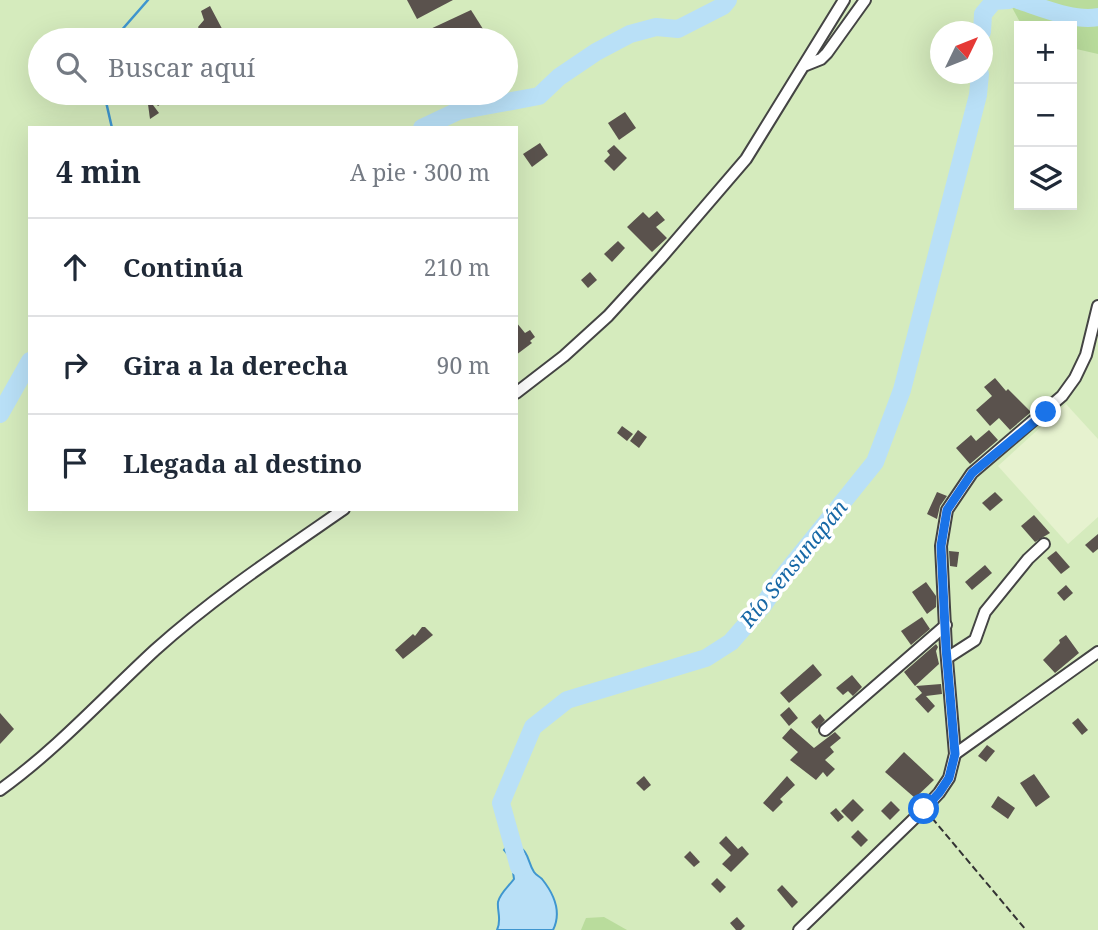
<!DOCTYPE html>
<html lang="es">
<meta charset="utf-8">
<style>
body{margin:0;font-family:"Noto Serif",serif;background:#f6f6f7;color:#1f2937}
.controls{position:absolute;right:21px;top:21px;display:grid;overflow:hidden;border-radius:0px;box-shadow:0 7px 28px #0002}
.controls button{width:63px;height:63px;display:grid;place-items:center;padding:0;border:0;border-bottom:2px solid #e0e1e3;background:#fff;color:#1f2937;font:35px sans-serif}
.compass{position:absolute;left:930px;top:21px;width:63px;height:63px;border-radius:50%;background:#fff;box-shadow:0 7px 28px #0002;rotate:47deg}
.stop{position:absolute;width:21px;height:21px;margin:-16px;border:5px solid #1a73e8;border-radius:50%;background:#fff}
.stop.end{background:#1a73e8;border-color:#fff;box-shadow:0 2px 7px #0008}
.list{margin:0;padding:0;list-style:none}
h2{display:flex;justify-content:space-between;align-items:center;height:91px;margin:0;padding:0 28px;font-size:30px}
h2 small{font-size:23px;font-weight:400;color:#747a83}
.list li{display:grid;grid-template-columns:46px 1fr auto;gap:21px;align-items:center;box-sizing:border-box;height:98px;padding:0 28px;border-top:2px solid #e0e1e3}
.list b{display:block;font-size:26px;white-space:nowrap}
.list em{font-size:23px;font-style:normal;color:#747a83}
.icon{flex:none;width:38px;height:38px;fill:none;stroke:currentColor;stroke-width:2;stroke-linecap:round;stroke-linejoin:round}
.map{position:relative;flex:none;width:1098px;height:930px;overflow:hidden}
.search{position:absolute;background:#fff;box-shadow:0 7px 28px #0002;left:28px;top:28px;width:490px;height:77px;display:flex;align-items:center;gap:18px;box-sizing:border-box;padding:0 24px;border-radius:38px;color:#747a83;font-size:26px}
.panel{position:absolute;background:#fff;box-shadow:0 7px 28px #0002;left:28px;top:126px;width:490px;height:385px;border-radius:0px}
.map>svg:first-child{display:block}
.green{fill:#d5ebbd;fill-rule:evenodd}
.forest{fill:#b9dc9c}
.pitch{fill:#e6f2cf}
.water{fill:#b9e0f7;stroke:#3f96cf;stroke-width:2}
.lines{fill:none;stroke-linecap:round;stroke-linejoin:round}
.stream{stroke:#3f96cf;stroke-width:2.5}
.river{stroke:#b9e0f7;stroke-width:18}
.building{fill:#5a524d}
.minor-casing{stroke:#444;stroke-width:14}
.path{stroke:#333;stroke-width:2;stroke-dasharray:7 3.5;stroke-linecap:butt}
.minor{stroke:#fff;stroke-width:10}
.route{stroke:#1a73e8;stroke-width:9}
.labels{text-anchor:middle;stroke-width:7;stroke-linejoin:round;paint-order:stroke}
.water-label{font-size:21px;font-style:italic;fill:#1768a6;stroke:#fff}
</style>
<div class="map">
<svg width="1098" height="930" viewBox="0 0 1098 930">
<rect width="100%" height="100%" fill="#fffdf5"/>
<path class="green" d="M0 0H1098V930H0ZM1019 26H1072V205H1019ZM940 32H982V74H940ZM40 40H506V93H40ZM30 128H516V509H30Z"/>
<g class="forest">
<path d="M1008 0H1098V54L1072 48V26H1022Z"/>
<path d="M604 917 627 930H581L586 918Z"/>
</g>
<path class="pitch" d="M1066 404 1098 439V517L1068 544 998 466Z"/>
<path class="water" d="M516 845C530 852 527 861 534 872 536 875 539 876 542 879 554 894 562 912 553 930H497C502 920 497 912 498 902 500 893 509 886 514 879L511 858 504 850 507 846Z"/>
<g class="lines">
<g class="stream">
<path d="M113 40 148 0"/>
<path d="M104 93 112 128"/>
</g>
<g class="river">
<path d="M1018 0C1040 7 1075 22 1098 17"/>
<path d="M982 32 983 14 994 1 1009 0"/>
<path d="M422 128 458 111 539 96 559 77 596 52 630 34 656 27 678 29 723 6 728 0"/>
<path d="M0 414 30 361"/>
<path d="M519 867 501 803 533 727 567 700 706 658 731 642 764 604 780 580 875 462 902 390 978 95 980 74"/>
</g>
</g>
<g class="building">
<path d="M407 0H453L417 19Z"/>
<path d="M210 6 228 40 204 39 198 27 204 20 201 11Z"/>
<path d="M471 10 490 40H431L426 31Z"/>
<path d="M160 93H176L158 106 152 100Z"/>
<path d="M147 97 159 113 150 119Z"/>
<path d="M625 112 636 128 619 140 608 123Z"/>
<path d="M540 143 548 155 532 167 523 154Z"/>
<path d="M614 145 627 158 614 171 604 161 610 155 607 151Z"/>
<path d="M657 211 665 220 656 227 667 238 652 252 627 227 643 212 649 218Z"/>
<path d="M618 241 625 248 612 262 604 254Z"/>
<path d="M590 272 597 280 588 288 581 280Z"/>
<path d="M516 322 525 333 530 330 535 337 530 341 532 343 516 355Z"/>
<path d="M995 378 1006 391 1008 389 1031 412 1010 430 999 418 990 426 976 410 992 396 984 387Z"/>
<path d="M622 426 633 434 627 441 617 433Z"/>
<path d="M638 430 647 437 639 448 630 441Z"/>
<path d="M989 430 998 440 970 464 956 448 971 435 976 441Z"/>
<path d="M937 492 947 496 940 506 937 519 927 514Z"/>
<path d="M995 492 1003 500 990 511 982 503Z"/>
<path d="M1034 515 1050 533 1035 542 1021 526Z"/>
<path d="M1098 534V549L1093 553 1085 545Z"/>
<path d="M949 551 959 552 957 567 950 566Z"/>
<path d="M1056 551 1070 567 1061 574 1047 558Z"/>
<path d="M985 565 992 573 972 590 965 582Z"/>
<path d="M926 582 936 596V607L927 614 912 592Z"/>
<path d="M1066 585 1073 593 1064 601 1057 593Z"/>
<path d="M922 617 930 629 911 645 901 631Z"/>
<path d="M422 627H425L433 635 403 659 395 650 413 634 415 636Z"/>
<path d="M1066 635 1079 653 1055 673 1043 660 1060 643 1059 640Z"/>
<path d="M936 644 938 647 936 651 939 664 915 686 904 672Z"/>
<path d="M813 664 822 675 789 703 780 693Z"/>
<path d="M852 675 862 687 853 696 848 691 843 695 836 688Z"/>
<path d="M941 684 942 694 926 696 935 706 928 713 915 699 922 693 916 686Z"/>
<path d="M789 707 798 718 789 726 780 715Z"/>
<path d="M0 713 14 729 0 744Z"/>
<path d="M820 714 825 720 817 729 811 722Z"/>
<path d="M1078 718 1088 730 1082 735 1072 723Z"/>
<path d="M791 728 814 748 835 732 841 738 830 747 834 752 825 760 835 769 827 777 823 772 816 780 790 760 798 752 782 738Z"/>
<path d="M987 745 995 751 986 762 978 756Z"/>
<path d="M904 752 934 780 915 798 885 772Z"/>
<path d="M1034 774 1050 797 1036 807 1020 783Z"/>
<path d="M644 776 651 785 644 791 636 783Z"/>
<path d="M787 776 795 785 780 799 783 802 773 812 763 803Z"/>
<path d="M998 796 1015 808 1008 819 991 807Z"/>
<path d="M853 799 864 810 852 822 841 811Z"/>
<path d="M891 801 900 810 890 820 881 811Z"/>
<path d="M836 808 844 817 838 822 830 813Z"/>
<path d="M858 830 868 840 861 847 851 837Z"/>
<path d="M726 836 738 849 742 846 749 854 731 872 722 864 731 855 719 843Z"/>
<path d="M690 851 700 862 694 867 684 857Z"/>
<path d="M717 878 726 887 720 893 711 884Z"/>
<path d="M782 885 798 902 792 908 777 890Z"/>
<path d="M737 917 745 926 741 930H736L730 923Z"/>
</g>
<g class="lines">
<defs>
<g id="minor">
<path d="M806 65 821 59 827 53 865 0"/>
<path d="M516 393 564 356 608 316 661 258 746 159 844 0"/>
<path d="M947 658 975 640 985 612 1028 559 1044 544"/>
<path d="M825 730 946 625"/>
<path d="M955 754 1098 652"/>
<path d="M0 790C57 749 104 697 155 650 214 597 279 554 344 509"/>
<path d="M799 930 924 809 939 793 949 778 955 754 946 648 941 546 947 510 972 473 1062 396 1075 378 1086 355 1098 306"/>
</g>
</defs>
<use href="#minor" class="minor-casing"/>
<path class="path" d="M932 818 1026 930"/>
<use href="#minor" class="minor"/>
</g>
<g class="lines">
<path class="route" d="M924 809 939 793 949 778 955 754 946 648 941 546 947 510 972 473 1046 412"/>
</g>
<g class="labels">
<g class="water-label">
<text transform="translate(794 564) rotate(-51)" y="7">Río Sensunapán</text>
</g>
</g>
</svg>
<div class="controls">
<button>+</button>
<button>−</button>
<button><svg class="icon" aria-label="layers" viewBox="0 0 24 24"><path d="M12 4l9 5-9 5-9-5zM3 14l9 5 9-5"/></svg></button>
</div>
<svg class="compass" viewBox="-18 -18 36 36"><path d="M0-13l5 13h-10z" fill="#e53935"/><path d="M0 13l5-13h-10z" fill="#747a83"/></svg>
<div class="stop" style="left:924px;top:809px"></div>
<div class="stop end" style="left:1046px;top:412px"></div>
<div class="search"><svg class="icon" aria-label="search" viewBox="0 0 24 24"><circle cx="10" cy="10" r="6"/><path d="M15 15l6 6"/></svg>Buscar aquí</div>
<section class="panel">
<h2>4 min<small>A pie · 300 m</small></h2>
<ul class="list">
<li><svg class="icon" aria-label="ahead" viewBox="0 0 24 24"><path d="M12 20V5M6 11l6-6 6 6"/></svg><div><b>Continúa</b></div><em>210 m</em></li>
<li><svg class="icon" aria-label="right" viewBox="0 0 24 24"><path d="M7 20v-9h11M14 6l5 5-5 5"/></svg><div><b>Gira a la derecha</b></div><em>90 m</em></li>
<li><svg class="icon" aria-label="arrive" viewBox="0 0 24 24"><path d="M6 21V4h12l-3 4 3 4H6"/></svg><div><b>Llegada al destino</b></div></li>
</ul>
</section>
</div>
